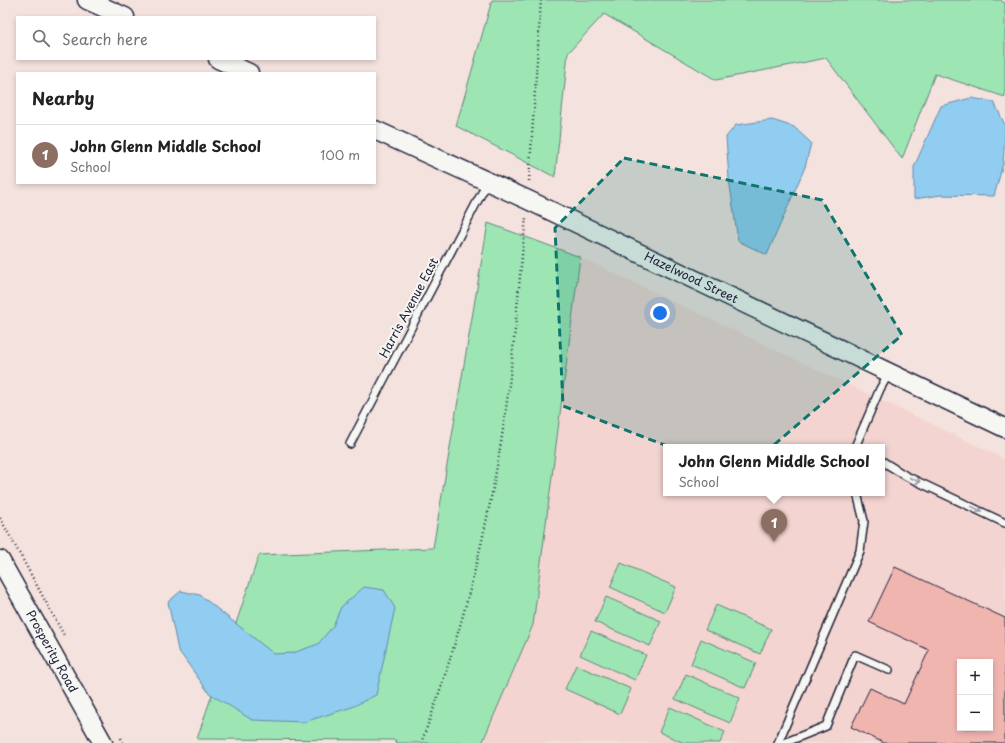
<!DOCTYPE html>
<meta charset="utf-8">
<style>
body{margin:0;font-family:"Playpen Sans",sans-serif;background:#f2f2f2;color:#222}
.controls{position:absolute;right:12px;bottom:12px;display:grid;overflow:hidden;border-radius:0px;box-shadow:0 2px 6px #0003}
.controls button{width:36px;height:36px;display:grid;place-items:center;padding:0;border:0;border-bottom:1px solid #e0e0e0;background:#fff;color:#222;font:20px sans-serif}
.you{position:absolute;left:660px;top:313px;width:14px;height:14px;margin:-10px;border:3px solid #fff;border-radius:50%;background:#1a73e8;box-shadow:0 0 0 6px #1a73e833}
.badge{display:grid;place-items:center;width:26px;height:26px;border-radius:50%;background:#db2777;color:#fff;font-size:13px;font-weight:700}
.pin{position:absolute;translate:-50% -33px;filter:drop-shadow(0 1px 2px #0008)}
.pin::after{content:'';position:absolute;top:21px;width:14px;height:12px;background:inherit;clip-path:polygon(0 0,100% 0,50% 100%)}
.popup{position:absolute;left:663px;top:444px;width:222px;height:52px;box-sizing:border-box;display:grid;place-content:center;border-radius:0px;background:#fff;filter:drop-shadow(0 1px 3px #0005);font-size:13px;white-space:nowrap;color:#767676}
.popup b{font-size:15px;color:#222}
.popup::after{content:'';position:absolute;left:50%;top:100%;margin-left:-8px;border:8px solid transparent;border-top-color:#fff}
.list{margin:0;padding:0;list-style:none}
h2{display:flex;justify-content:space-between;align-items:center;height:52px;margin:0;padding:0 16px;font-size:17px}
h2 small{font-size:13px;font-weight:400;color:#767676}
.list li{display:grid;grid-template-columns:26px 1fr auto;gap:12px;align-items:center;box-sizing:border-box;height:60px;padding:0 16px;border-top:1px solid #e0e0e0}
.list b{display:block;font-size:15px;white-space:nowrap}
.list p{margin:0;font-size:13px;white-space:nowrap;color:#767676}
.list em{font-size:13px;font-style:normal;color:#767676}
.icon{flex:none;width:22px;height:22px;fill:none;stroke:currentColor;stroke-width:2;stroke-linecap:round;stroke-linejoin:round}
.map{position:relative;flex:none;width:1005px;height:743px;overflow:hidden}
.search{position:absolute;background:#fff;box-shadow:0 2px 6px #0003;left:16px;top:16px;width:360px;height:44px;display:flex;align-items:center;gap:10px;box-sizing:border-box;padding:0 14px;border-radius:0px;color:#767676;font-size:15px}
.panel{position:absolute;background:#fff;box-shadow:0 2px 6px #0003;left:16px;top:72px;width:360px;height:112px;border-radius:0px}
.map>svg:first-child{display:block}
.built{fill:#f3d4d0;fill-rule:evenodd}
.green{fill:#9de6b4;stroke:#608478}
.water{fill:#91cdf1;stroke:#6589a8}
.building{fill:#f1b5b0;stroke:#22223b;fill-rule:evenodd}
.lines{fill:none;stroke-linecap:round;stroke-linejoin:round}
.lane-casing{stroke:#22223b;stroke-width:10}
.secondary-casing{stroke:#22223b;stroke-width:21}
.path{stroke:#22223b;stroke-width:2.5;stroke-dasharray:1 3;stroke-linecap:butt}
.lane{stroke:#f6f6f2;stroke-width:7}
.secondary{stroke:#f6f6f2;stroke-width:18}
.oneway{stroke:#9797a0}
.marked{fill:#0f766e;fill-opacity:0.2;stroke:#0f766e;stroke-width:3;stroke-dasharray:8 5;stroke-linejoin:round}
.labels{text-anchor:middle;stroke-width:4;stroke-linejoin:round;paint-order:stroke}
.street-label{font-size:12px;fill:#22223b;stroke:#f6f6f2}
</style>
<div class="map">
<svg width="1005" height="743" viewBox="0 0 1005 743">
<rect width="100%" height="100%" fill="#f4e2de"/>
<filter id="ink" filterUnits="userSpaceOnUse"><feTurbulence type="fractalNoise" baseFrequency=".025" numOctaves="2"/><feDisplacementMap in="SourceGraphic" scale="8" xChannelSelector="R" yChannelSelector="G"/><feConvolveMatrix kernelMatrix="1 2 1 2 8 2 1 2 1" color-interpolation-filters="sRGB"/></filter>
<g filter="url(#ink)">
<path class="built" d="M580 257 1005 459V743H482L533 625ZM666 447H882V493H666ZM960 662H990V728H960Z"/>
<g class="green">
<path d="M492 0H1000L1005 3V97L935 74 902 159 826 58 716 80 604 14 568 53 555 177 456 126Z"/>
<path d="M488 223 580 257 533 625 482 743H395L396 740 197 739 259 555 433 548Z"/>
<path d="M621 563 676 587 665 612 610 587Z"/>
<path d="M606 597 661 621 650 646 595 622Z"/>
<path d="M716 605 771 629 760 654 705 630Z"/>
<path d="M591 631 646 655 635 680 580 655Z"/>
<path d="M701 639 756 663 745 688 691 664Z"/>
<path d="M576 665 631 689 620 714 565 689Z"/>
<path d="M686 674 740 698 730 723 675 699Z"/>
<path d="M670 707 725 732 720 743H684L659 732Z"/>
</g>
<g class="water">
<path d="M971 98 994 102 1005 125V135L1003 164 994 196 941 195 914 199V167L941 106Z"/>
<path d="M772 120 794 127 811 143 805 167 767 255 738 241 729 179 726 137 736 125Z"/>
<path d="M364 587 384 590 395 608 376 695 352 707 304 722 252 720 209 693 178 650 168 602 181 591 200 595 274 654 293 653 318 644 333 626 341 607Z"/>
</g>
<path class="building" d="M895 567 1005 618V743H884L851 727 870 688 904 704 929 650 869 622ZM960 662H990V728H960Z"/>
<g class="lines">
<defs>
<g id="lane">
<path d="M350 444 488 181"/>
<path d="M855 447 880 389 889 373"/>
<path d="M882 461 906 476 1005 523"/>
<path d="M778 743 860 551 864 521 857 493"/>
<path d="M784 743 826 726 855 655 889 670"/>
</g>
<g id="secondary">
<path d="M87 0 125 17"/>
<path d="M218 59 249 73"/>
<path id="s1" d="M375 130 528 200 1005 428"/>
<path id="s2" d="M0 560 103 743"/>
</g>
</defs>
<use href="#lane" class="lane-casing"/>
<use href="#secondary" class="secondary-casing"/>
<g class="path">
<path d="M529 181 541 0"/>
<path d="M0 518 65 637"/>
<path d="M121 738 123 743"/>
<path d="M421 743C462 635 492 516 507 401 515 340 519 279 526 218"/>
</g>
<use href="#lane" class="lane"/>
<use href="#secondary" class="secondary"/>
</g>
<defs><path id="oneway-shaft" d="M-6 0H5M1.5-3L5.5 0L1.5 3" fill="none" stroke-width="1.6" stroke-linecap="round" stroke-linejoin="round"/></defs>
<g class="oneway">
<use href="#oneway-shaft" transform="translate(915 480) rotate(25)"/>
<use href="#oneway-shaft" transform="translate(977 509) rotate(26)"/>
</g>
</g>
<path class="marked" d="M624 158 822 200 902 335 740 474 563 406 555 228Z"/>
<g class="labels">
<g class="street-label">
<text dy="4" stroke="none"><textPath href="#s1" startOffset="349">Hazelwood Street</textPath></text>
<text transform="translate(409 308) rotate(-62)" y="4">Harris Avenue East</text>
<text dy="4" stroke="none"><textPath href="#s2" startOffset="105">Prosperity Road</textPath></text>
</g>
</g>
</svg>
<div class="controls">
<button>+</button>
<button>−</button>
</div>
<div class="you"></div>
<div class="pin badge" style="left:774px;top:542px;background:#8d6e63">1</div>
<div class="popup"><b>John Glenn Middle School</b>School</div>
<div class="search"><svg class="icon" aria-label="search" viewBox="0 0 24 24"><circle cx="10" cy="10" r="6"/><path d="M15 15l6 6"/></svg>Search here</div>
<section class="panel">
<h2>Nearby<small></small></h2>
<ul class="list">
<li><span class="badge" style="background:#8d6e63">1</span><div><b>John Glenn Middle School</b><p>School</p></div><em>100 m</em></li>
</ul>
</section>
</div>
